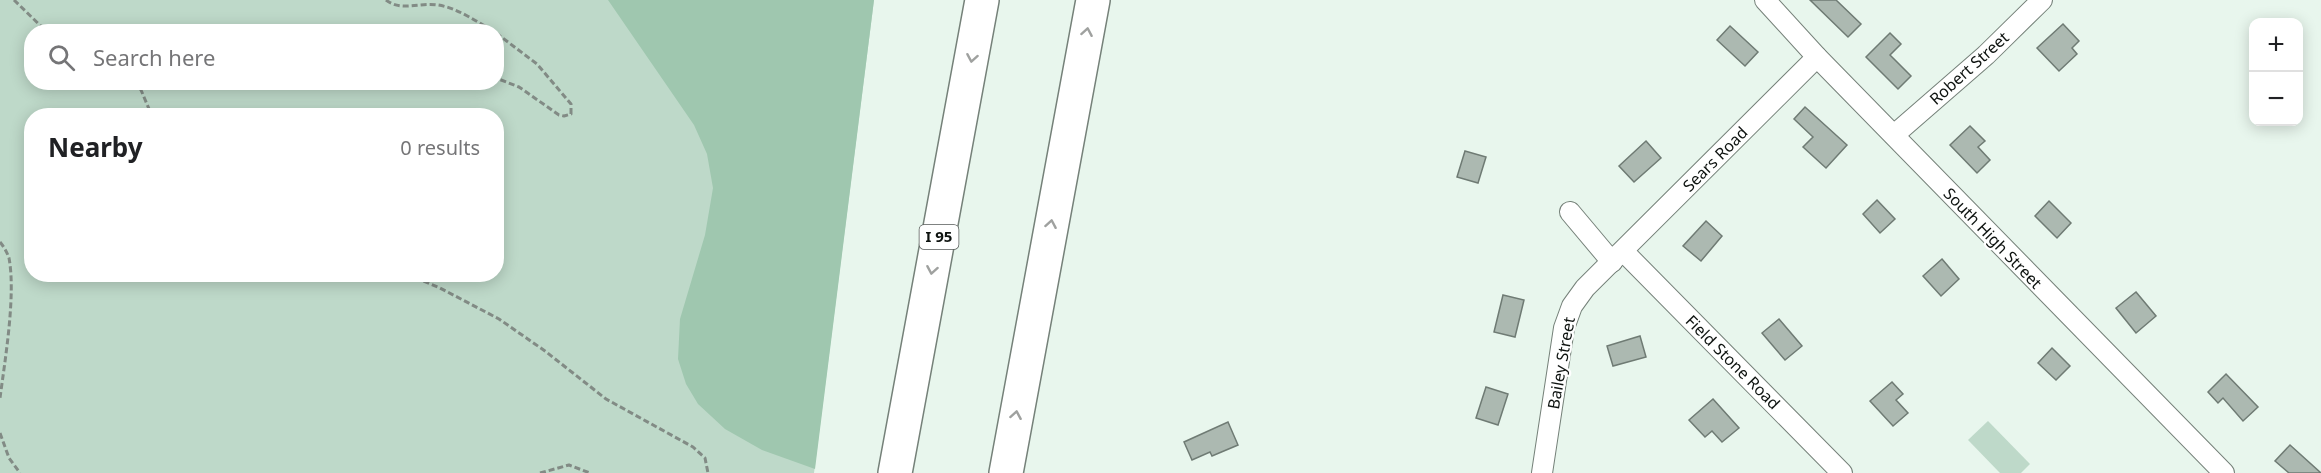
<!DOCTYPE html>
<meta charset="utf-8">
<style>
body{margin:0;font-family:"Noto Sans",sans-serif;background:#f2f2f2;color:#202124}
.controls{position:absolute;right:18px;top:18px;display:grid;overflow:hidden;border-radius:12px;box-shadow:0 3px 15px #0003}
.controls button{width:54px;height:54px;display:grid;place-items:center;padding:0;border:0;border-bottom:2px solid #e0e0e0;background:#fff;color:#202124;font:30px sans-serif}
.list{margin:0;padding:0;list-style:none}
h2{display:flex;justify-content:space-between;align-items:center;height:78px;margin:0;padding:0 24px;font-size:26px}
h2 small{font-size:20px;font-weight:400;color:#757577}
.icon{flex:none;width:33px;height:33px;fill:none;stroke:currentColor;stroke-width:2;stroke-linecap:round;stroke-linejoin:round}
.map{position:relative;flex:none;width:2321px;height:473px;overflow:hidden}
.search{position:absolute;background:#fff;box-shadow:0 3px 15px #0003;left:24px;top:24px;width:480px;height:66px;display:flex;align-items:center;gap:15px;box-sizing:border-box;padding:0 21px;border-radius:24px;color:#757577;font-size:22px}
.panel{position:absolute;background:#fff;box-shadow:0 3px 15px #0003;left:24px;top:108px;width:480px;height:174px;border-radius:24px}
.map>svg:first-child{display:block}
.green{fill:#bed9c9;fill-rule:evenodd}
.forest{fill:#9fc7af}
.building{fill:#acb9b1;stroke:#6f7b74;stroke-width:1.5}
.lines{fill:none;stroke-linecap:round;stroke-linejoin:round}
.minor-casing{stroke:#758179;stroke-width:22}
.motorway-casing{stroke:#758179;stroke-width:36}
.path{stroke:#828b85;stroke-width:3;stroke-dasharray:6 3;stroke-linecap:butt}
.minor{stroke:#fff;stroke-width:20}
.motorway{stroke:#fff;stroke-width:33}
.oneway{stroke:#9fa19f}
.labels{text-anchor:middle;stroke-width:4.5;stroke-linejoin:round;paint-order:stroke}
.shield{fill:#fff;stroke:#565a58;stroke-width:1.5}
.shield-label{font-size:15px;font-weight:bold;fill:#0e1310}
.street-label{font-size:16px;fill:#0e1310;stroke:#fff}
</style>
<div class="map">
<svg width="2321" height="473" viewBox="0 0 2321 473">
<rect width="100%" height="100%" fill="#e8f6ed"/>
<g class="green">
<path d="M0 0H874L814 473H0ZM32 32H496V82H32ZM32 116H496V274H32Z"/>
<path d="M1988 421 2030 464 2021 473H2000L1968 440Z"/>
</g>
<path class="forest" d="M608 0H874L815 469 762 450 725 429 698 404 686 384 678 359 680 319 705 235 713 188 707 154 694 125Z"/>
<g class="building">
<path d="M1810 0H1836L1861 24 1848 37Z"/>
<path d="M2063 24 2079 41 2072 48 2077 54 2059 71 2037 48Z"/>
<path d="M1730 26 1758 52 1745 66 1717 40Z"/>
<path d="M1890 33 1901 44 1890 55 1911 76 1898 89 1866 57Z"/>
<path d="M1805 107 1847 145 1826 168 1803 147 1813 137 1794 119Z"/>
<path d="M1970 126 1985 141 1978 147 1990 160 1977 173 1950 145Z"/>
<path d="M1646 141 1661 158 1634 182 1619 166Z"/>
<path d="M1465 151 1486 157 1478 183 1457 177Z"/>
<path d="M1877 200 1895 219 1880 233 1863 214Z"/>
<path d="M2049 201 2071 223 2057 238 2035 216Z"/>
<path d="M1706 221 1722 236 1701 261 1683 246Z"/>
<path d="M1942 259 1959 279 1941 296 1923 276Z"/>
<path d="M2136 292 2156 316 2136 333 2116 308Z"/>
<path d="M1503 295 1524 300 1515 337 1494 332Z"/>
<path d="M1779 319 1802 346 1785 360 1762 333Z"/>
<path d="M1640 336 1646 357 1613 366 1607 346Z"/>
<path d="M2052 348 2070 366 2056 380 2038 363Z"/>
<path d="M2226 374 2258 407 2243 421 2223 398 2218 403 2208 392Z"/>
<path d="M1892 382 1903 394 1896 400 1908 413 1893 426 1870 401Z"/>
<path d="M1486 387 1508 394 1498 425 1476 418Z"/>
<path d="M1713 399 1739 428 1722 442 1712 431 1705 437 1689 420Z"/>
<path d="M1228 422 1238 445 1212 456 1210 452 1192 460 1184 442Z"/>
<path d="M2290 445 2321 473H2289L2275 461Z"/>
</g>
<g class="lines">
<defs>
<g id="minor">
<path d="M1765 0 1817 57 2224 473"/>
<path d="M1894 135 1986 55 2042 0"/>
<path d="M1570 212 1612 262"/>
<path d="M1623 251 1842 473"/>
<path d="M1542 473 1564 328 1572 306 1585 288 1817 57"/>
</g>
<g id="motorway">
<path d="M895 473 982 0"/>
<path d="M1006 473 1093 0"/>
</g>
</defs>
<use href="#minor" class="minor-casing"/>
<use href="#motorway" class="motorway-casing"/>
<g class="path">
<path d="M14 0 47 32"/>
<path d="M386 0C401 12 420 2 438 5 458 8 477 22 495 32"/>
<path d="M72 32V29"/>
<path d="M425 32H435"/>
<path d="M496 33 537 64 571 104V114L564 116 559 115 519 87 496 78"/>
<path d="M134 82 141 90 152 116"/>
<path d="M0 242C4 247 7 252 9 258 16 295 5 360 0 398"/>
<path d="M407 274 440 288 499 319 545 351 606 399 693 447 705 458 708 473"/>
<path d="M0 433 9 458 20 473"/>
<path d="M540 473 569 465 590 473"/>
</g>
<use href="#minor" class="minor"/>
<use href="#motorway" class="motorway"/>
</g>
<defs><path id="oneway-chevron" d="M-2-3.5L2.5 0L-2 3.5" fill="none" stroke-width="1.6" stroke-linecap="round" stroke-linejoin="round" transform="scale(1.5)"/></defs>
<g class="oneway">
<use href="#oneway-chevron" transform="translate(1087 32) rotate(-80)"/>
<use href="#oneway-chevron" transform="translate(972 58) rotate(100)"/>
<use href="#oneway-chevron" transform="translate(1051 224) rotate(-80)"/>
<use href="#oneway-chevron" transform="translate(932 270) rotate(100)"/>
<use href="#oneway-chevron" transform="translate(1016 415) rotate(-80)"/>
</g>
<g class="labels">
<rect class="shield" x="919.5" y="225" width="39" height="24" rx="4.5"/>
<g class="shield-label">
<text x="939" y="242">I 95</text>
</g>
<g class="street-label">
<text transform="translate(1969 68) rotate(-42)" y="6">Robert Street</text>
<text transform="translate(1715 159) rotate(-45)" y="6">Sears Road</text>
<text transform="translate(1993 238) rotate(46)" y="6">South High Street</text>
<text transform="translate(1733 362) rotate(45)" y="6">Field Stone Road</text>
<text transform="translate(1561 363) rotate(-80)" y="6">Bailey Street</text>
</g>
</g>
</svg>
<div class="controls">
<button>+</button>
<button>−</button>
</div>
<div class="search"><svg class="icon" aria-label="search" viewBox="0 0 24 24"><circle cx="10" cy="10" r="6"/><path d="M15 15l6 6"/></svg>Search here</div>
<section class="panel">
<h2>Nearby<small>0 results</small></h2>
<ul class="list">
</ul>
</section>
</div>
